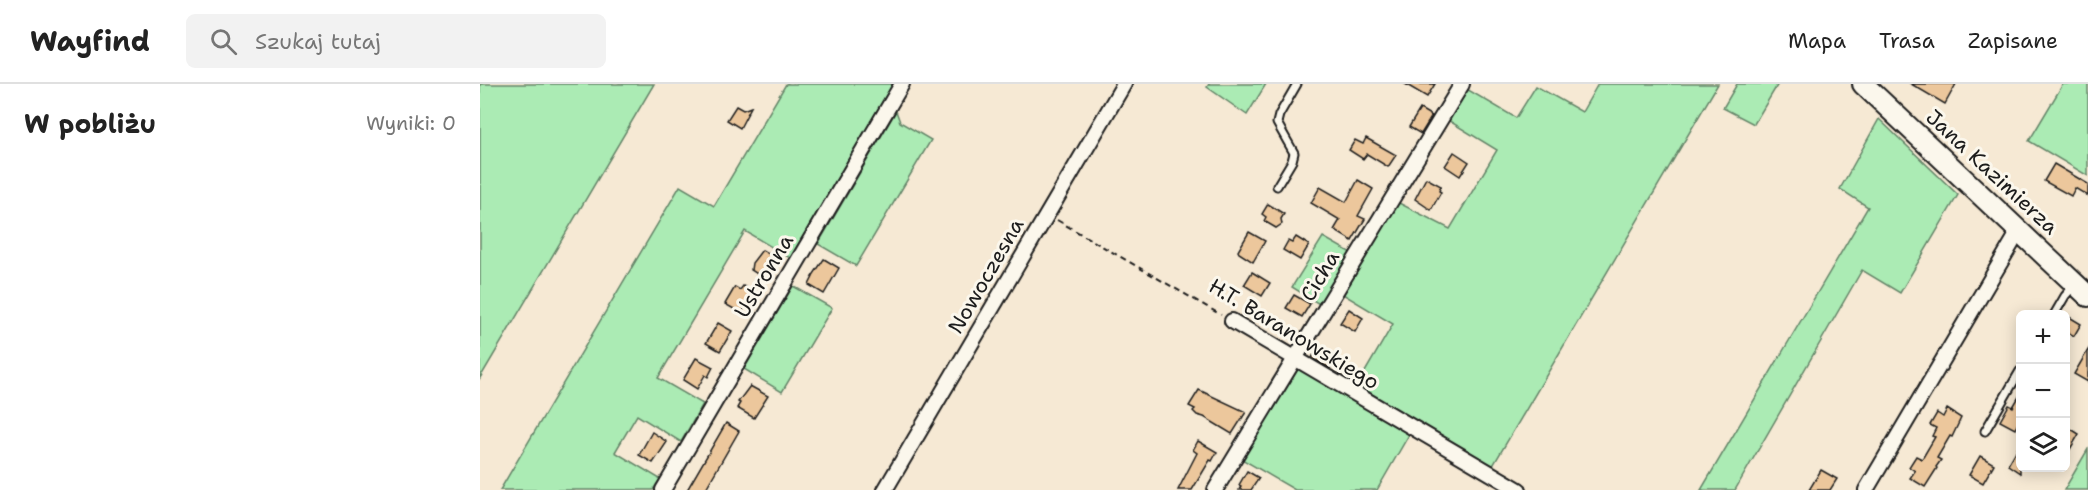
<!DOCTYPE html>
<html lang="pl">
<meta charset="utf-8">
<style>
body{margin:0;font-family:"Shantell Sans",sans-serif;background:#f2f2f2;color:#222}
.controls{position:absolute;right:18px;bottom:18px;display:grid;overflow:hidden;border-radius:9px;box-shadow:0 3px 15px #0003}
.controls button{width:54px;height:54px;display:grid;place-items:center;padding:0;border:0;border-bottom:2px solid #e0e0e0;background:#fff;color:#222;font:30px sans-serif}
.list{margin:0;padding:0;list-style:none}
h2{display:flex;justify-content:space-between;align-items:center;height:78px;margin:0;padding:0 24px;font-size:26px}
h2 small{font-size:20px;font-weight:400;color:#767676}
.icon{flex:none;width:33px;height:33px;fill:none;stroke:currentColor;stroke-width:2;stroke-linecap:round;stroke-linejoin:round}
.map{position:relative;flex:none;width:1608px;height:406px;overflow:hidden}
header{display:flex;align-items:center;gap:36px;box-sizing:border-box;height:84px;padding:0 30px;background:#fff;border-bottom:2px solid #e0e0e0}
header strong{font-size:28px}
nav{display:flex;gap:33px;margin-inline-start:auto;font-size:21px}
.search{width:420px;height:54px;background:#f2f2f2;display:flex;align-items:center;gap:15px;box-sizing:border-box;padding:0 21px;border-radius:9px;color:#767676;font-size:22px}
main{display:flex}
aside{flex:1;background:#fff}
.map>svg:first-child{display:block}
.green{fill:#abebb4;stroke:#648468;stroke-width:1.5}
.building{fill:#ecc79c;stroke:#1c1c1c;stroke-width:1.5}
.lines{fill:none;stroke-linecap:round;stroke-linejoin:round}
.lane-casing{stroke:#1c1c1c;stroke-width:11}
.street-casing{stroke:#1c1c1c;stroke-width:18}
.secondary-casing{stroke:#1c1c1c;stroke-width:24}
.path{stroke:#1c1c1c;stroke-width:2;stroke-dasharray:6 4.5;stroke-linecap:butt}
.lane{stroke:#fbf7ec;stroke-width:7}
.street{stroke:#fbf7ec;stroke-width:14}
.secondary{stroke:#fbf7ec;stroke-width:20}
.labels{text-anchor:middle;stroke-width:6;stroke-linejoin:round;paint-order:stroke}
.street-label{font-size:21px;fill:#1c1c1c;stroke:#fbf7ec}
</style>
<header>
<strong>Wayfind</strong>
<div class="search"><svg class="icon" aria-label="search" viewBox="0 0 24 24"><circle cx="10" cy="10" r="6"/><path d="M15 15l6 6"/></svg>Szukaj tutaj</div>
<nav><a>Mapa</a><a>Trasa</a><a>Zapisane</a></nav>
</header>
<main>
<aside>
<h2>W pobliżu<small>Wyniki: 0</small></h2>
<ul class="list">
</ul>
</aside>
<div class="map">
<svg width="1608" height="406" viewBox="0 0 1608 406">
<rect width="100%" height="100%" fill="#f6e9d4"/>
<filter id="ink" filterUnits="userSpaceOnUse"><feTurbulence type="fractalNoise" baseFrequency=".0167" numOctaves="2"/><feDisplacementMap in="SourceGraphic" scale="12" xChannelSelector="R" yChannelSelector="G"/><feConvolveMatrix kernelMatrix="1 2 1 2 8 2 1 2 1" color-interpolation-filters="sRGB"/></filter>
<g filter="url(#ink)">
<g class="green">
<path d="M0 0H174L0 294Z"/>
<path d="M306 0H413L310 174 265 147 178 294 223 320 201 358 157 331 135 368 180 395 173 406H20L200 102 234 122Z"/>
<path d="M729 0H786L767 31 727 3Z"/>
<path d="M1118 0H1238L1011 385 875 305 913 240 861 209 917 118 970 145 1017 66 966 35 985 4 1036 34 1056 2 1102 28Z"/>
<path d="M1257 0H1298L1274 40 1243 24Z"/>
<path d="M1583 0H1608V92L1549 57Z"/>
<path d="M416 27 420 38 451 56 376 182 338 160Z"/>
<path d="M1399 35 1478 111 1420 209 1382 186 1255 406H1221L1388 123 1360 105Z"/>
<path d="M843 153 873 170 844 223 812 203Z"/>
<path d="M313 202 352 224 302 308 264 285Z"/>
<path d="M820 285 931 347 897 406H815L760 374 811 287Z"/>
<path d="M1608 365V406H1584Z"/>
</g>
<g class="building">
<path d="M925 0H955L947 13Z"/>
<path d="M1431 0H1476L1465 20Z"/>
<path d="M256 22 263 26 271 23 260 44 247 36Z"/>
<path d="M940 25 952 32 941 50 929 43Z"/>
<path d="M886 54 916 71 908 83 887 70 883 75 869 66 875 56 883 60Z"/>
<path d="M974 68 989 78 980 92 965 82Z"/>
<path d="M1574 80 1608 100V112L1595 104 1591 112 1564 97Z"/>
<path d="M946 94 961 102 959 107 961 108 951 126 935 115Z"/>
<path d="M878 96 893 105 878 132 885 135 872 157 854 146 860 136 831 119 840 103 866 118Z"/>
<path d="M788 120 804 130 801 135 802 140 796 144 784 137 786 133 782 130Z"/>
<path d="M769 148 785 157 773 178 759 169 758 167Z"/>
<path d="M816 153 829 161 820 176 803 166 808 157 812 159Z"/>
<path d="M282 166 296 174 282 193 271 186 272 179Z"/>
<path d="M344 175 359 184 344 210 329 201 333 193H332Z"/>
<path d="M772 188 790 199 782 212 764 201Z"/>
<path d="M263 202 275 209 261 229 245 220 255 203 260 206Z"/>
<path d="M814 211 830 220 822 233 806 224Z"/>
<path d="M869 225 883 234 875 248 860 239Z"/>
<path d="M1586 231 1601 240 1594 252 1586 247Z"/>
<path d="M238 239 252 247 240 267 226 259Z"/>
<path d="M839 262 857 272 850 284 832 274Z"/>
<path d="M1608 266V298L1594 290Z"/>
<path d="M216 274 233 283 228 293 225 291 217 305 203 296Z"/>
<path d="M270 302 288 312 274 334 257 324 260 319 258 318Z"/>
<path d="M719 306 766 328 752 350 724 333 717 331 713 327 715 325 709 322Z"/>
<path d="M1540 311V335L1535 345 1520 337 1529 321 1533 323Z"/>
<path d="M1467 325 1481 334 1472 353 1470 352 1457 374 1461 376 1456 383 1457 384 1445 403 1430 394 1435 387 1429 383 1436 372 1442 375 1455 353 1452 352 1456 344 1450 341 1457 329 1463 333Z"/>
<path d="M246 339 259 347 225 406H207Z"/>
<path d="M1586 342 1599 350 1586 372Z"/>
<path d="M172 348 187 358 173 379 159 371Z"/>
<path d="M718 357 737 368 732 377 730 376 712 406H698L717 369 713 366Z"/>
<path d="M1540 360V389L1528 381Z"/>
<path d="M1500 372 1514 380 1503 399 1489 391Z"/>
<path d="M1341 386 1357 395 1350 406H1329Z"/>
<path d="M767 387 779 394 771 406H759L761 402 759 401Z"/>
</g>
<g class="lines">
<defs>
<g id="lane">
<path d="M797 102 812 77 814 69 797 39 799 31 817 0"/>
<path d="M1574 231 1585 212 1594 202"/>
<path d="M1505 347 1540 287"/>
</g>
<g id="street">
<path d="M752 237 1039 406"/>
<path d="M183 406 422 0"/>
<path d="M405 406 644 0"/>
<path d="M735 406 982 0"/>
<path d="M1386 406 1539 147"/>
</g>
<path id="secondary" d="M1383 0 1608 212"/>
</defs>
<use href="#lane" class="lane-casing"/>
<use href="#street" class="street-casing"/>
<use href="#secondary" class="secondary-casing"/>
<path class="path" d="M577 136 741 231"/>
<use href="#lane" class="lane"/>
<use href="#street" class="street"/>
<use href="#secondary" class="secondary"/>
</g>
</g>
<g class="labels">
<g class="street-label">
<text transform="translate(1512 88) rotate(43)" y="7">Jana Kazimierza</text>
<text transform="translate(284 192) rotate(-59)" y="7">Ustronna</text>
<text transform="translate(506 192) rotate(-60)" y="7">Nowoczesna</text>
<text transform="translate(840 192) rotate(-59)" y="7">Cicha</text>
<text transform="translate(814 250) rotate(31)" y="7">H.T. Baranowskiego</text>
</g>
</g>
</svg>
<div class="controls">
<button>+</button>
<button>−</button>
<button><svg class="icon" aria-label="layers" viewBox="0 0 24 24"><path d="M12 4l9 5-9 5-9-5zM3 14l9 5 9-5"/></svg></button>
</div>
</div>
</main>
